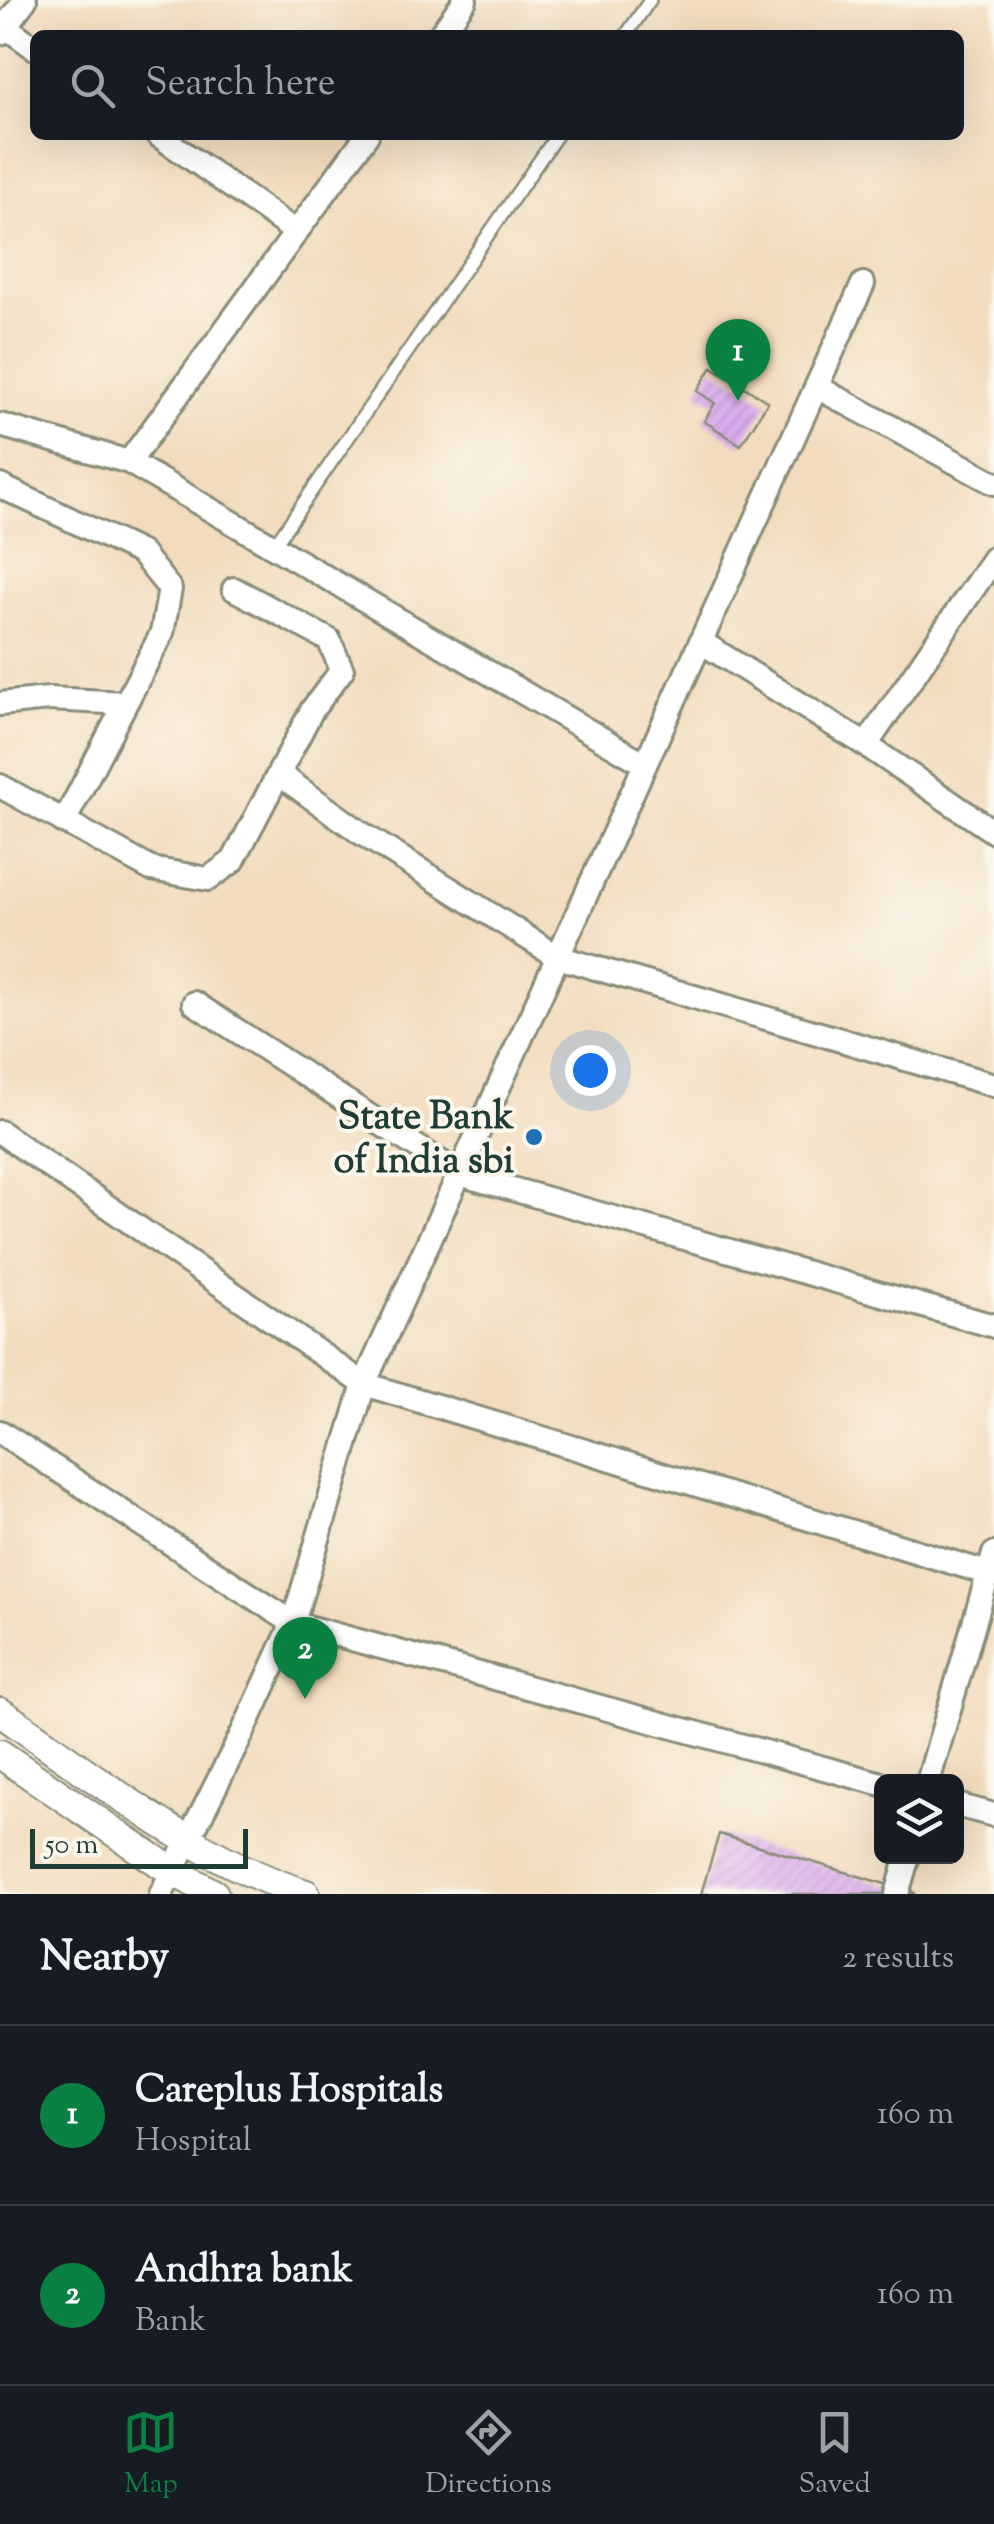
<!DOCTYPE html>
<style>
body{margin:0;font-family:"Sorts Mill Goudy",serif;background:#242831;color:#f1f3f6}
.controls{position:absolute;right:30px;bottom:30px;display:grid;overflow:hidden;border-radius:15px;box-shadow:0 10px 40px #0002}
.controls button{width:90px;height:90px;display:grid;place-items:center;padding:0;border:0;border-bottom:2px solid #363941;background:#171b24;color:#f1f3f6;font:50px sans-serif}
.scale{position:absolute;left:30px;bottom:25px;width:218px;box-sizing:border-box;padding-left:10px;border:5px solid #1f3d34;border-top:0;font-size:28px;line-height:35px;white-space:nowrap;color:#1f3d34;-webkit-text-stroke:8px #fbf7ec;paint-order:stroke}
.you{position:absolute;left:590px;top:1070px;width:35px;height:35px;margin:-25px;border:8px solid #fff;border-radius:50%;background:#1a73e8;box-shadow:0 0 0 15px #1a73e833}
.badge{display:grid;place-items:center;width:65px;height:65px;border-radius:50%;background:#0b8043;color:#fff;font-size:32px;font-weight:700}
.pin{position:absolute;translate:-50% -82px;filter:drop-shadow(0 2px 5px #0008)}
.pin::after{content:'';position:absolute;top:52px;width:35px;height:30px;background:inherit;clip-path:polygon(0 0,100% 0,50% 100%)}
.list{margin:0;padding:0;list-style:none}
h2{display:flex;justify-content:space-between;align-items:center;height:130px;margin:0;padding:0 40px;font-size:42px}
h2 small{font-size:32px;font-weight:400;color:#9ea1a6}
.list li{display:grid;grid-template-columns:65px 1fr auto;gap:30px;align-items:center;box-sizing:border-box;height:180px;padding:0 40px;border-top:2px solid #363941}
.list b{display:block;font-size:38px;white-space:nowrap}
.list p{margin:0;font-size:32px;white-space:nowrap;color:#9ea1a6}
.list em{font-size:32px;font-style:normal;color:#9ea1a6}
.icon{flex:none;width:55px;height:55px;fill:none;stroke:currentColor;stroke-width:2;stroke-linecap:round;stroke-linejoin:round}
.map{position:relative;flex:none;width:994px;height:1894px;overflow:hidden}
.search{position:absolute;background:#171b24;box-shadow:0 10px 40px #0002;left:30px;right:30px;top:30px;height:110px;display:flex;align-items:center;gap:25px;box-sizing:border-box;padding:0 35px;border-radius:15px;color:#9ea1a6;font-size:38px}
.sheet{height:490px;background:#171b24}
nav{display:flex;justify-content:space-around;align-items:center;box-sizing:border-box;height:140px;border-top:2px solid #363941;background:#171b24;font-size:28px;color:#9ea1a6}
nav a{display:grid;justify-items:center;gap:5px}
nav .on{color:#0b8043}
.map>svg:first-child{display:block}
.building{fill:url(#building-hatch)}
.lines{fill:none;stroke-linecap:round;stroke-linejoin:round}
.service-casing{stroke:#888c78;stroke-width:16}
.minor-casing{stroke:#888c78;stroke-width:28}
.tertiary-casing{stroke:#888c78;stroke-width:32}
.service{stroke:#fff;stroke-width:11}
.minor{stroke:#fff;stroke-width:22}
.tertiary{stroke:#fff;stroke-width:28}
.poi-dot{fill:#1f6fb2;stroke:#fbf7ec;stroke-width:4}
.labels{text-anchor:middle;stroke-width:8;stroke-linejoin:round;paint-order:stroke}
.poi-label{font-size:38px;font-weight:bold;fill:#1f3d34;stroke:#fbf7ec;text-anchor:end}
</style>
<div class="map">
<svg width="994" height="1894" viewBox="0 0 994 1894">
<defs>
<pattern id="building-hatch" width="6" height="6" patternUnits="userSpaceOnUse" patternTransform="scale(2.5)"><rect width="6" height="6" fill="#dbacf0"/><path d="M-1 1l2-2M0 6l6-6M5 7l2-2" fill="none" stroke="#b18dc3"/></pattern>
</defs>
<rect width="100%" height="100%" fill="#fbf7ec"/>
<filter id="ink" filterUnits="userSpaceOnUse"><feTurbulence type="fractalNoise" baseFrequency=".01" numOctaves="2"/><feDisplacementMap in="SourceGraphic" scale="20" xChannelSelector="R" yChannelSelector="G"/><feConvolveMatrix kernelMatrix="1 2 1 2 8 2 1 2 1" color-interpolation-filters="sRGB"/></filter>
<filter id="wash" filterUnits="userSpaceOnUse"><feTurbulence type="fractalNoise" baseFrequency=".0048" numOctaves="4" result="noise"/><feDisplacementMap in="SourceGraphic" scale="40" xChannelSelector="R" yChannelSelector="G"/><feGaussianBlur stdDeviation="2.25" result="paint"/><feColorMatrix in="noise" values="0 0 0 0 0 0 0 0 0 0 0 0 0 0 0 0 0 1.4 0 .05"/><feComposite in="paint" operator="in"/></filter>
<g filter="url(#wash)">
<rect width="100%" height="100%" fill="#f2dcbd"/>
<g id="blocks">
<g class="building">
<path d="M712 367 768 402 741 445 704 421 715 403 697 391Z"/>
<path d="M719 1834 915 1893V1894H701Z"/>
</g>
</g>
</g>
<g filter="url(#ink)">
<use href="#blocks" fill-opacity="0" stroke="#888c78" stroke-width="2.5"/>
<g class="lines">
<defs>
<g id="service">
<path d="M626 35 650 0"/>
<path d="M273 547 557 135"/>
</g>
<g id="minor">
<path d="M0 23 35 48"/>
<path d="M0 33 25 0"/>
<path d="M440 35 465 0"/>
<path d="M158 135 296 232"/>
<path d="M817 387 994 483"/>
<path d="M0 425 129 462 645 764"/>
<path d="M129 462 367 135"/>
<path d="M0 486 141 553 170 589 162 633 64 822"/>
<path d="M701 642 866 745 994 832"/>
<path d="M0 704 49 699 125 703"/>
<path d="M866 745 994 558"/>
<path d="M279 774 361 833 558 957 994 1085"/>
<path d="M0 786 151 869 208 879 233 861 312 710 342 670 329 640 234 589"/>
<path d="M194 1003 459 1174 994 1326"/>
<path d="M0 1132 364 1384 994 1575"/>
<path d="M0 1432 293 1623 882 1784"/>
<path d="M928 1782 994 1554"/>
<path d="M956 1805 994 1815"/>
<path d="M161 1894 243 1732 293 1623 364 1384 863 284"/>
<path d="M897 1894 908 1856"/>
</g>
<g id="tertiary">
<path d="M0 1712C97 1778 193 1858 306 1894"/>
<path d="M0 1754 161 1864 214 1894"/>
</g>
</defs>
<use href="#service" class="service-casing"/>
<use href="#minor" class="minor-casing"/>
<use href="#tertiary" class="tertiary-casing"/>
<use href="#service" class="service"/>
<use href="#minor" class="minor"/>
<use href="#tertiary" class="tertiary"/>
</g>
</g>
<circle class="poi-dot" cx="534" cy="1137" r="10"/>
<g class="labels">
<g class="poi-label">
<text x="514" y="1128">State Bank<tspan x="514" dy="44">of India sbi</tspan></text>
</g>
</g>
</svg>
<div class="controls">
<button><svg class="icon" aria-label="layers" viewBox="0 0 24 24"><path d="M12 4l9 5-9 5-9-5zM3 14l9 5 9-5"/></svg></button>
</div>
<div class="scale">50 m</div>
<div class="you"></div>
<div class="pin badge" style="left:738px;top:401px">1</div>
<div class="pin badge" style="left:305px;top:1699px">2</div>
<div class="search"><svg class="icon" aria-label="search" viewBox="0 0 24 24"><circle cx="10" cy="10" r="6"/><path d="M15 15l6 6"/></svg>Search here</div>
</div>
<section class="sheet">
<h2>Nearby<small>2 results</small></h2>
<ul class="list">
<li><span class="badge">1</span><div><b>Careplus Hospitals</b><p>Hospital</p></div><em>160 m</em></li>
<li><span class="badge">2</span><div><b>Andhra bank</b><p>Bank</p></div><em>160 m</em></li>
</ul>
</section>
<nav>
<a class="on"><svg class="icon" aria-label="map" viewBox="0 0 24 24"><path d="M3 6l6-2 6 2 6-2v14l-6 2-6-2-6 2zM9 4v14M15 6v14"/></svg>Map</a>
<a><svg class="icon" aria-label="directions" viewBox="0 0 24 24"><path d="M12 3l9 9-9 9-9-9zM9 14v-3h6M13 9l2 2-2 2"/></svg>Directions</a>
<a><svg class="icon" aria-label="saved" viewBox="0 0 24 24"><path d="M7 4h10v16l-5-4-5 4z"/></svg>Saved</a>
</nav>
